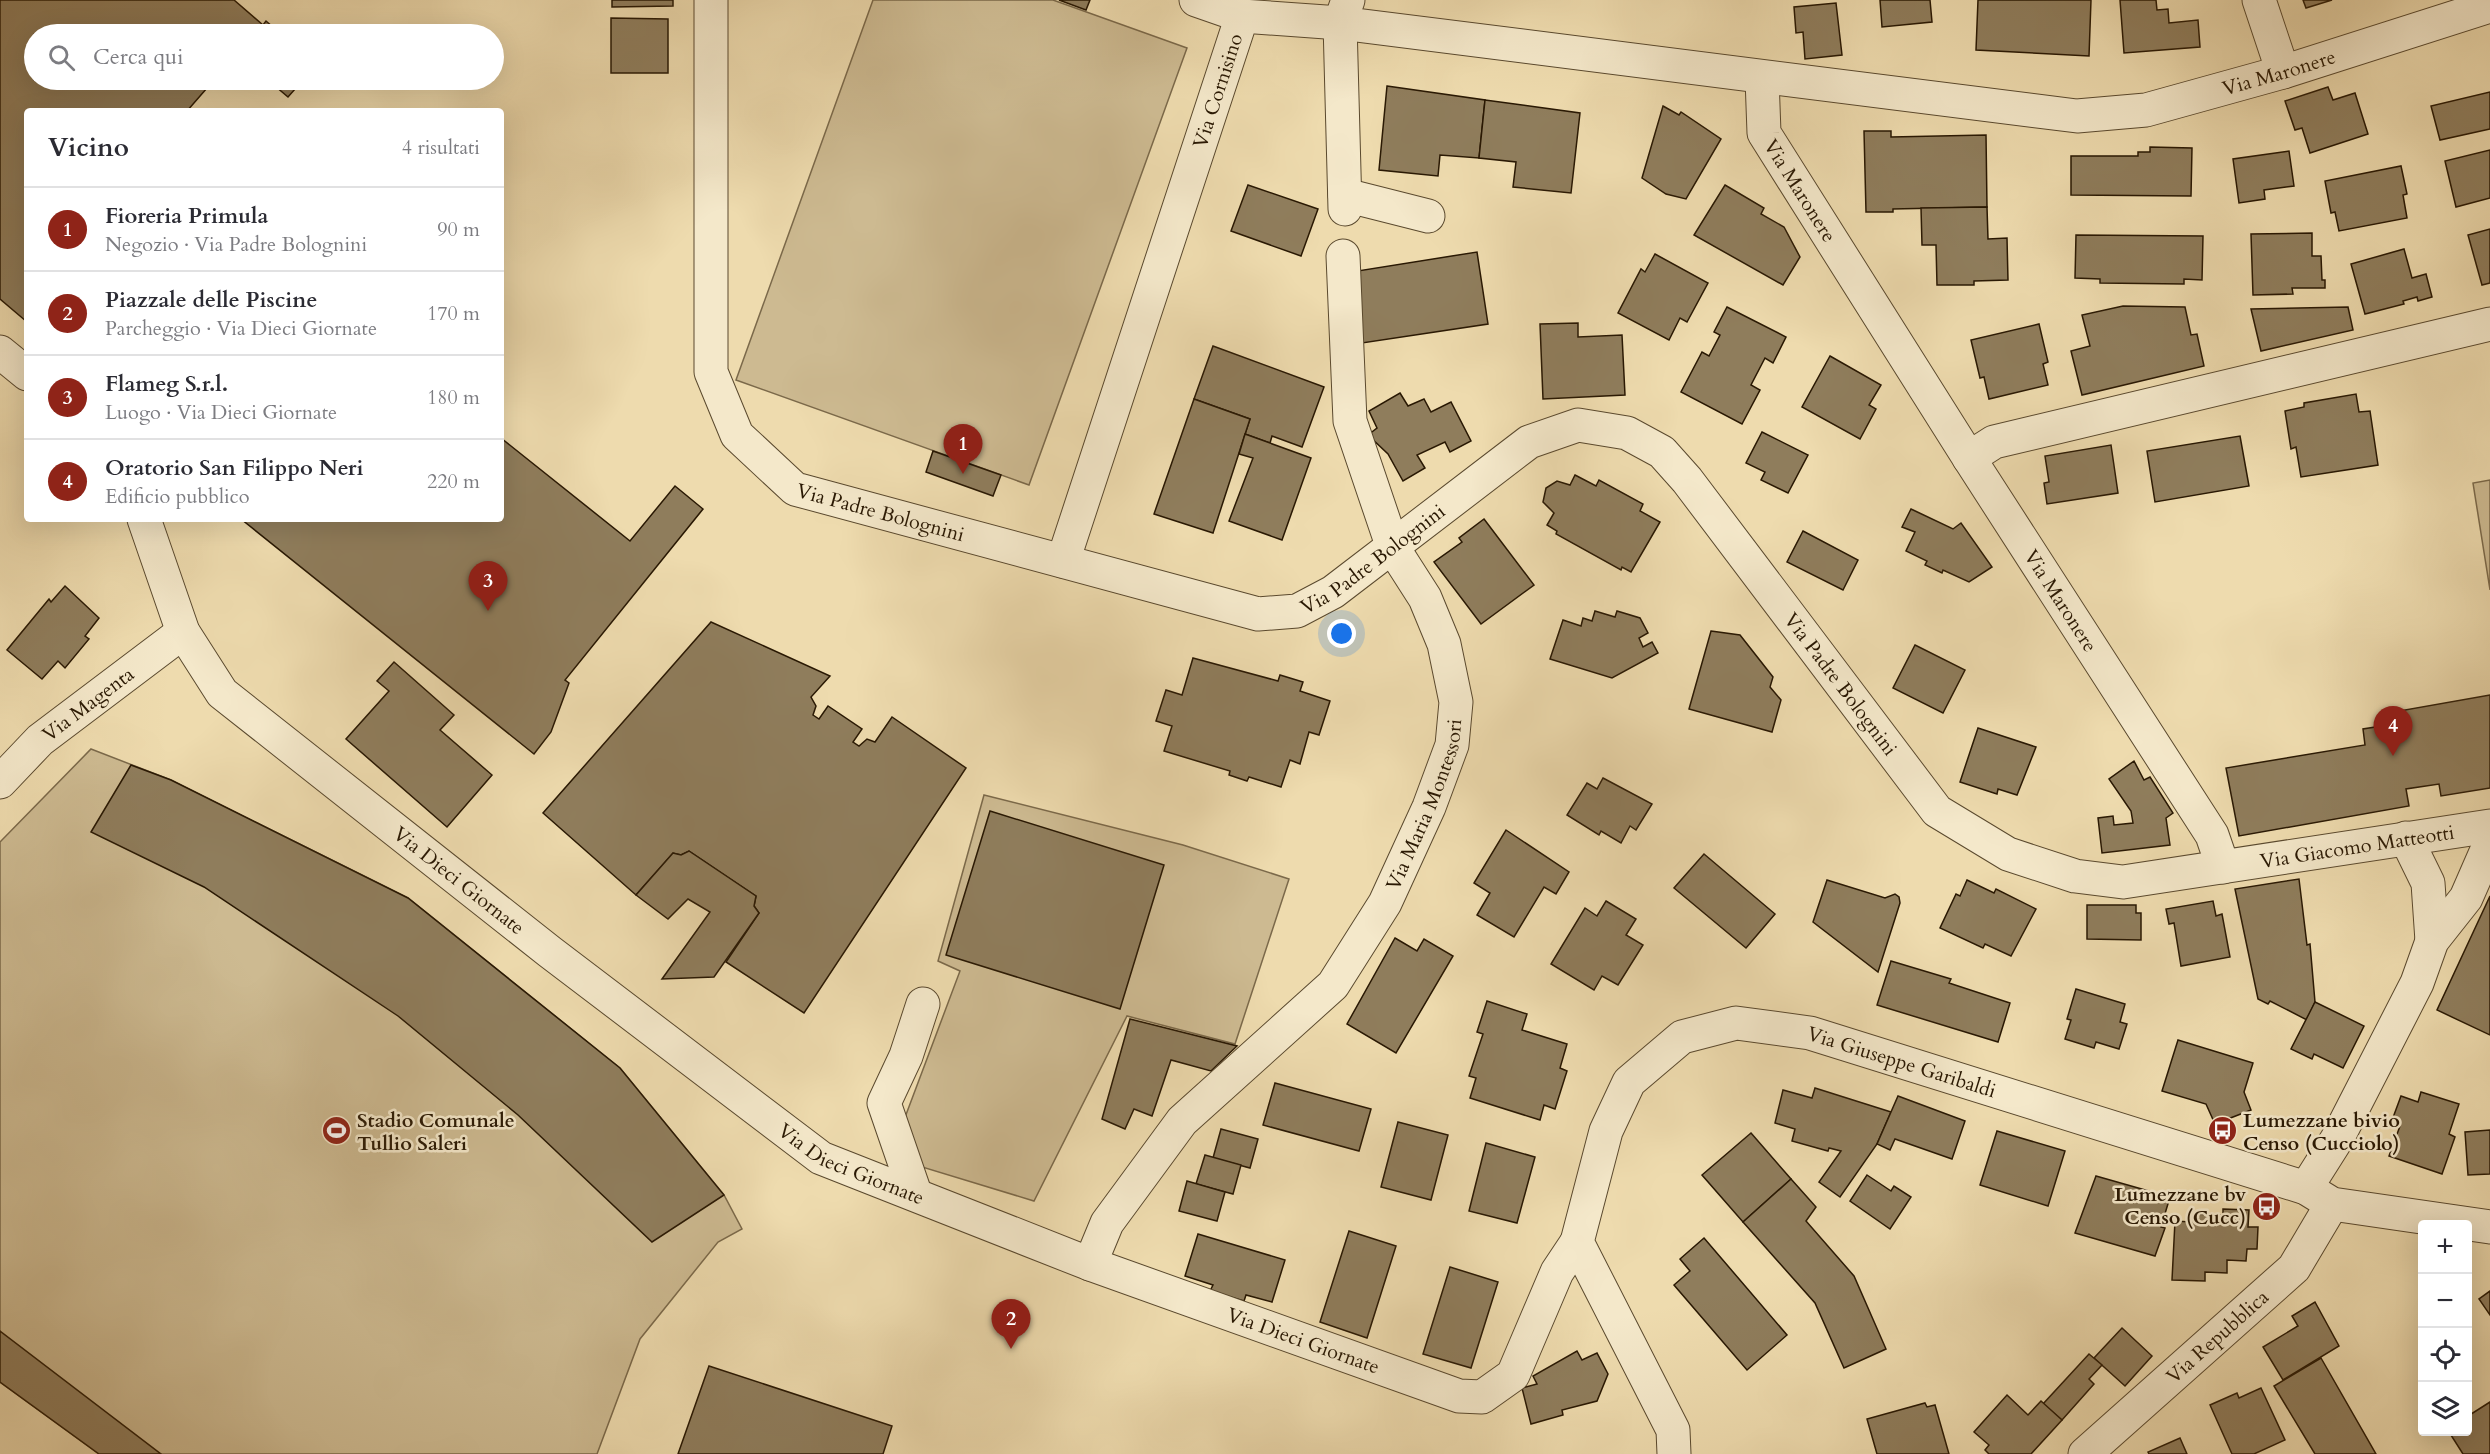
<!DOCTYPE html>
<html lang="it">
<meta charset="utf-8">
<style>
body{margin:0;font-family:Cardo,serif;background:#f7f7f7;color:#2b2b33}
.controls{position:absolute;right:18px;bottom:18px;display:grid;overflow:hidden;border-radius:6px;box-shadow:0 6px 24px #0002}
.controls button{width:54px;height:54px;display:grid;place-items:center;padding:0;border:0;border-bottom:2px solid #e1e1e2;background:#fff;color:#2b2b33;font:30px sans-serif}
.you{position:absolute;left:1342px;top:634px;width:21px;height:21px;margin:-15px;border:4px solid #fff;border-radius:50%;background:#1a73e8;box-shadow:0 0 0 9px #1a73e833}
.badge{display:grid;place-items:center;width:39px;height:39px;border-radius:50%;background:#8f2418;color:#fff;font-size:20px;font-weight:700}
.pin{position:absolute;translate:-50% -50px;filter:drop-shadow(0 2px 3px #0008)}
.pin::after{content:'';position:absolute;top:32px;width:21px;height:18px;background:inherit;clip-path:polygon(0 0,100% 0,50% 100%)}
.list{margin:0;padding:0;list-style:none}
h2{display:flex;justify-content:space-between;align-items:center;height:78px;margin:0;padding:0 24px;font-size:26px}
h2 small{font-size:20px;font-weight:400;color:#7c7c81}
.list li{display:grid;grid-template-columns:39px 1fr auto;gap:18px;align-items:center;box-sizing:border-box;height:84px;padding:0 24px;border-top:2px solid #e1e1e2}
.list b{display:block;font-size:22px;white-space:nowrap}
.list p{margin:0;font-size:20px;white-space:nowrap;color:#7c7c81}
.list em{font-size:20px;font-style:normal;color:#7c7c81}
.icon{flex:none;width:33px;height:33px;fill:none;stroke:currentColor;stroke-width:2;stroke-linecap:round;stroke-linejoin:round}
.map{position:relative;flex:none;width:2490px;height:1454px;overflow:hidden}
.search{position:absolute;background:#fff;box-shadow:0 6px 24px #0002;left:24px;top:24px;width:480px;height:66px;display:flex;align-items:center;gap:15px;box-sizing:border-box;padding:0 21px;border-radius:33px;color:#7c7c81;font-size:22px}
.panel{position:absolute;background:#fff;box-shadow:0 6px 24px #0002;left:24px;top:108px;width:480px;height:414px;border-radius:6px}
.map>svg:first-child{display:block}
.green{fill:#cdba91;stroke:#7b694a;stroke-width:1.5}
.building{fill:#8f7d5c;stroke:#291803;stroke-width:1.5}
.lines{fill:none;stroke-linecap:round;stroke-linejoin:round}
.minor-casing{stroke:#5a492e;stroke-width:35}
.minor{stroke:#f4e8ca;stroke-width:33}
.labels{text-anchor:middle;stroke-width:5;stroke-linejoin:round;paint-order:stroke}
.street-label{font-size:20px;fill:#291803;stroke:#f4e8ca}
.poi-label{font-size:20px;font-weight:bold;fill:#291803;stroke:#f4e8ca;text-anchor:start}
</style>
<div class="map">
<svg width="2490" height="1454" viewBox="0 0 2490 1454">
<rect width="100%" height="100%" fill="#eedbae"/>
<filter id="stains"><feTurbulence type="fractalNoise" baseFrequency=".00333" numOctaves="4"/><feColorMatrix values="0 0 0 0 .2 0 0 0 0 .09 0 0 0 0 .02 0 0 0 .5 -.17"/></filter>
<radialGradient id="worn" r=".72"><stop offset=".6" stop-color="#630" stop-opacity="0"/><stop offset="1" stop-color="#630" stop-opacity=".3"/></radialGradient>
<g class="green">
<path d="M873 0H1053L1187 48 1029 485 736 380Z"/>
<path d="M2490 480V590L2473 483Z"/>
<path d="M91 749 171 780 408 898 620 1068 724 1195 742 1229 718 1242 640 1339 597 1454H99L0 1382V842Z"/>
<path d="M984 795 1183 845 1289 879 1235 1044 1127 1016 1034 1201 922 1167 904 1120 960 971 938 961Z"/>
</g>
<g class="building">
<path d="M0 0H234L263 25 266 21 281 34H34V80H214L187 111H27V322L0 299Z"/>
<path d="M612 0H673V6L612 7Z"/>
<path d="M1059 0H1090L1086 10Z"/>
<path d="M1880 0H1930L1932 22 1882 27Z"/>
<path d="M1978 0H2091L2089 56 1976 50Z"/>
<path d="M2120 0H2156L2157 10 2168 9 2169 23 2198 20 2200 47 2124 53Z"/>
<path d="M2303 0H2332L2306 8Z"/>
<path d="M1836 3 1842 55 1805 59 1803 32 1796 33 1794 7Z"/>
<path d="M611 18 668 19V73H611Z"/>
<path d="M268 80H303L288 97Z"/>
<path d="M1387 86 1485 100 1479 158 1440 155 1438 176 1379 170Z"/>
<path d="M2328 87 2333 100 2355 93 2368 134 2310 153 2302 128 2295 130 2285 101Z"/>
<path d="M2490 92V129L2440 140 2431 106Z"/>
<path d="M1485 100 1580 113 1571 193 1513 187 1516 162 1479 158Z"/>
<path d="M1663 106 1679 115 1681 112 1721 139 1686 199 1666 194 1642 178Z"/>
<path d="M1864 131H1891V137L1986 135 1987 207 1893 209V212H1866Z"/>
<path d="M2150 147 2192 148 2191 196 2071 195V156H2138V152H2150Z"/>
<path d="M2490 150V198L2456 207 2445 161Z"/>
<path d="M2289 151 2294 186 2264 190 2265 199 2239 203 2233 159Z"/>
<path d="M2401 166 2407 194 2403 195 2407 218 2339 231 2335 212 2331 213 2325 181Z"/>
<path d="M1248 185 1318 209 1301 256 1231 231Z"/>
<path d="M1725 185 1764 208 1761 214 1784 227 1800 257 1783 285 1694 235Z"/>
<path d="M1987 207 1988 239 2007 238 2008 280 1974 281V285H1937L1936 245H1922L1921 208Z"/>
<path d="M2490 229V283L2482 285 2468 235Z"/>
<path d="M2312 233V256H2321L2322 280H2325V288H2292L2293 294 2253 295 2251 234Z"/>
<path d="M2076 235 2203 236 2202 280 2184 279V284L2100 283V279L2075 278Z"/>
<path d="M2404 249 2412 278 2426 274 2432 297 2418 301 2417 297 2403 301 2404 304 2365 314 2351 264Z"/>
<path d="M1477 252 1488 324 1362 343 1351 272Z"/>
<path d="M1655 254 1708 283 1687 322 1680 318 1669 340 1618 313 1641 269 1645 272Z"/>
<path d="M2123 306 2185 307 2191 335 2197 334 2204 366 2082 395 2071 351 2090 346 2082 315Z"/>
<path d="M1727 307 1786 337 1773 363 1765 358 1751 385 1760 390 1742 424 1681 392 1702 352 1709 356 1720 335 1714 332Z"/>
<path d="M2348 307 2353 330 2261 351 2251 309Z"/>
<path d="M1578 323V337L1622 335 1625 395 1543 399 1540 324Z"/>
<path d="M2039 324 2048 362 2043 364 2048 385 1989 399 1984 377 1980 378 1971 340Z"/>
<path d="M1213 346 1324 387 1302 447 1272 436 1270 443 1245 434 1250 419 1194 399Z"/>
<path d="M1830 356 1881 385 1869 405 1876 409 1860 439 1802 407Z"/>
<path d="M1400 393 1408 406 1424 399 1431 412 1451 402 1471 441 1450 452 1445 442 1417 455 1425 468 1403 481 1388 454 1368 435 1377 428 1369 411Z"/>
<path d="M2356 394 2359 412 2370 411 2378 465 2301 477 2296 447 2291 449 2285 411 2304 407V403Z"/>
<path d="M1194 399 1250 419 1213 533 1154 514Z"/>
<path d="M1762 432 1808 455 1788 493 1761 480 1765 472 1746 463Z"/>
<path d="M1245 434 1311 458 1282 540 1229 521 1253 458 1239 454Z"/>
<path d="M2240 436 2249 486 2155 502 2147 451Z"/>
<path d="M501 438 630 541 675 486 703 509 565 680 569 683 551 732 534 754 241 519H501Z"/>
<path d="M2111 445 2118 493 2047 504 2044 483 2049 482 2045 456Z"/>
<path d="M933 451 1001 475 993 496 926 472Z"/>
<path d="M1575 475 1596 486 1599 480 1643 504 1640 511 1660 522 1631 572 1622 567 1621 570 1556 534 1557 531 1547 525 1554 513 1543 502 1546 488 1557 481 1570 485Z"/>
<path d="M1911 509 1953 529 1961 523 1992 567 1969 582 1943 570 1942 573 1925 565 1927 561 1906 551 1915 532 1902 527Z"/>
<path d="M1484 519 1534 585 1481 624 1434 562 1462 542 1459 538Z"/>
<path d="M1803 531 1858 560 1843 590 1787 562Z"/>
<path d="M65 586 99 618 85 636 89 639 65 668 58 661 42 679 7 650 49 599 51 602Z"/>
<path d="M1595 611 1615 617 1617 611 1640 618 1648 633 1639 638 1643 647 1652 642 1658 653 1612 678 1550 659 1563 620 1581 626 1583 618 1592 621Z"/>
<path d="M711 622 830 676 811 697 816 706 813 715 819 719 828 706 862 729 853 742 859 746 867 739 875 742 892 717 966 768 804 1013 726 962 759 913 754 906 756 896 689 851 681 855 673 853 636 895 543 813Z"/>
<path d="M1711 631 1740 635 1773 677 1770 687 1781 700 1772 732 1689 709Z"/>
<path d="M1915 645 1965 670 1943 713 1893 688Z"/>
<path d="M1193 658 1278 681 1280 675 1303 682 1300 691 1330 701 1319 735 1309 732 1300 764 1290 760 1281 787 1249 777 1247 781 1229 775 1230 771 1164 751 1172 726 1156 721 1166 690 1182 695Z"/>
<path d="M394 662 454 715 440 730 492 775 447 827 346 739 389 691 377 681Z"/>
<path d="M2490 695V788L2441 796 2439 784 2406 789 2409 806 2239 836 2226 768 2365 745 2363 729 2401 723 2399 711Z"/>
<path d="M1978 728 2036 747 2017 795 1998 789 1997 794 1960 782Z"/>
<path d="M2134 761 2144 780 2150 777 2173 813 2166 818 2170 845 2102 853 2098 818 2113 816 2114 825 2133 823 2131 811 2109 779Z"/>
<path d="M131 765 171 780 408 898 620 1068 724 1195 652 1242 518 1115 398 1016 204 887 91 832Z"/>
<path d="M1603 778 1652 804 1636 830 1630 826 1621 843 1601 831 1599 835 1567 815 1587 783 1597 789Z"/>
<path d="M990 811 1164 865 1120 1009 946 955Z"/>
<path d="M1506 830 1569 872 1556 894 1544 887 1514 937 1477 915 1490 893 1474 883Z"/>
<path d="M689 851 756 896 754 906 759 913 714 977 662 979 710 912 688 899 668 919 636 895 673 853 681 855Z"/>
<path d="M1704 854 1775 914 1746 948 1674 888Z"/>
<path d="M2299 879 2307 945 2310 944 2315 1002 2307 1020 2270 1001 2268 1004 2258 999 2235 889Z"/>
<path d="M1827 880 1885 898 1895 894 1899 897 1900 903 1878 972 1813 922Z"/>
<path d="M1967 880 1994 893 1996 889 2036 909 2011 956 1985 944 1983 948 1940 928 1956 894 1960 896Z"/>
<path d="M2490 896V1035L2437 1010Z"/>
<path d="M1606 901 1636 919 1626 935 1643 945 1618 985 1602 976 1594 990 1551 964 1585 908 1597 916Z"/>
<path d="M2213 901 2216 916 2222 914 2230 957 2181 966 2174 923 2169 924 2166 909Z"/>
<path d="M2087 905H2136V913H2141V940L2087 939Z"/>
<path d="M1395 938 1417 951 1424 939 1453 956 1396 1053 1347 1024Z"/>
<path d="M1891 961 1951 979 1949 983 2010 1003 1998 1042 1877 1005Z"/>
<path d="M2076 989 2125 1004 2120 1022 2127 1024 2119 1049 2096 1042 2094 1048 2065 1039 2071 1020 2067 1019Z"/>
<path d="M1487 1001 1527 1014 1522 1030 1567 1044 1560 1068 1567 1071 1555 1109 1544 1105 1540 1120 1470 1098 1476 1078 1469 1076 1483 1034 1477 1032Z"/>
<path d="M2315 1002 2364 1026 2343 1068 2314 1054 2312 1059 2291 1049Z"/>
<path d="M1130 1019 1237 1046 1211 1071 1171 1060 1152 1116 1134 1109 1125 1129 1102 1119Z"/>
<path d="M2178 1040 2253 1063 2244 1092 2251 1110 2215 1124 2206 1104 2162 1091Z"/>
<path d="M1275 1083 1371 1109 1359 1151 1263 1125Z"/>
<path d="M1815 1088 1891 1112 1877 1144 1840 1197 1819 1182 1841 1151 1829 1148 1828 1151 1792 1141 1795 1129 1775 1123 1783 1090 1812 1098Z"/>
<path d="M2421 1092 2459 1104 2449 1134 2455 1137 2442 1174 2389 1156 2400 1126 2391 1123 2401 1096 2418 1102Z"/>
<path d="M1898 1096 1965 1121 1952 1159 1895 1139 1890 1150 1877 1144Z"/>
<path d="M1398 1122 1448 1135 1431 1200 1381 1187Z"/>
<path d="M1221 1129 1258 1139 1250 1168 1213 1158Z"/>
<path d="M2490 1130V1174L2468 1175 2465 1132Z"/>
<path d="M1997 1131 2065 1151 2048 1206 1980 1185Z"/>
<path d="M1751 1133 1791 1179 1743 1222 1702 1175Z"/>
<path d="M1486 1143 1535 1157 1517 1223 1469 1211Z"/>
<path d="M1205 1155 1241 1165 1233 1194 1196 1184Z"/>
<path d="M1867 1175 1891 1191 1894 1186 1911 1197 1890 1229 1850 1201Z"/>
<path d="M2096 1176 2170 1197 2161 1227 2165 1228 2155 1256 2075 1233Z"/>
<path d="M1791 1179 1816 1207 1806 1221 1854 1276 1886 1349 1844 1368 1815 1303 1743 1222Z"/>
<path d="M1187 1181 1225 1192 1217 1221 1179 1211Z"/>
<path d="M2223 1209 2249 1210 2248 1227H2258L2257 1249H2247L2246 1261 2227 1260V1273L2205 1272V1281L2172 1280 2175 1221 2191 1222V1214L2223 1215Z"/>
<path d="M1349 1231 1396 1246 1367 1338 1320 1322Z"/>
<path d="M1198 1234 1285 1260 1272 1302 1246 1295 1244 1301 1210 1291 1213 1285 1185 1276Z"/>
<path d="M1704 1238 1787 1335 1747 1370 1674 1285 1690 1271 1680 1259Z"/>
<path d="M1450 1267 1498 1282 1471 1368 1423 1354Z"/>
<path d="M2490 1291V1315L2479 1299Z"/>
<path d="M2315 1302 2339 1346 2283 1380 2263 1347 2298 1326 2292 1316Z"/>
<path d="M2122 1328 2152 1356 2125 1386 2094 1358Z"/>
<path d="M0 1331 161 1454H99L0 1382Z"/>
<path d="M1577 1351 1582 1360 1597 1353 1608 1374 1597 1401 1562 1410 1563 1415 1531 1424 1522 1388 1537 1384 1533 1376Z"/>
<path d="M2089 1354 2102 1365 2089 1379 2094 1384 2062 1420 2043 1404Z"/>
<path d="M2321 1358 2376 1454H2315L2274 1386Z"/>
<path d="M709 1366 892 1426 883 1454H678Z"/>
<path d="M2261 1388 2285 1440 2254 1454H2232L2210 1405 2237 1393 2239 1398Z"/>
<path d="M2007 1395 2028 1415 2041 1401 2062 1420 2031 1454H1989L1985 1450 1989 1445 1974 1432Z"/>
<path d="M2490 1402V1454H2463L2449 1432H2468V1416Z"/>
<path d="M1925 1403 1927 1407 1935 1405 1949 1454H1877L1867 1419Z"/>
<path d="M2180 1438 2187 1454H2149L2148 1452Z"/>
</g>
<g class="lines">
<defs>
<g id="minor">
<path id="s1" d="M711 0V372L737 435 795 489 1258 614 1297 611 1333 592 1529 442 1578 425 1627 433 1662 452 1687 480 1937 811 2008 854 2075 876 2123 882 2490 826"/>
<path d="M1196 0 1242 16"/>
<path d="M2259 0 2283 72"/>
<path id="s2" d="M1762 78 1764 133 1969 458 2212 835 2223 867"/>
<path d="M1345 195 1428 216"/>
<path d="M1345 209 1340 23 1348 0"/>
<path d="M0 352 27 374"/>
<path d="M1969 458 1994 442 2490 324"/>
<path id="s3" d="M144 519 183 632 222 693 550 952 821 1158 1090 1264 1459 1396 1482 1397 1513 1375 1557 1272 1577 1242"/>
<path id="s4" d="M1063 561 1242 16 1340 23 2077 116 2146 110 2283 72 2490 6"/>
<path id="s5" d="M0 782 40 740 183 632"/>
<path d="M2406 838 2428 883 2432 941"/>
<path d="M2306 1188 2337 1139 2417 983 2432 941 2466 898 2490 843"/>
<path d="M915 1193 884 1103 906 1056 923 1004"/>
<path id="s6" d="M1090 1264 1107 1223 1182 1121 1333 985 1385 903 1429 807 1452 745 1456 702 1444 644 1425 598 1393 548 1350 421 1343 256"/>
<path id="s7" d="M1674 1454 1673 1430 1577 1242 1606 1131 1629 1082 1682 1037 1736 1023 1810 1033 2306 1188 2332 1204 2490 1227"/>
<path id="s8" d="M2085 1454 2294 1268 2332 1204"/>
</g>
</defs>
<use href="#minor" class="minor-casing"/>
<use href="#minor" class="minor"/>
</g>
<defs>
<symbol id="stadium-disc" viewBox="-11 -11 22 22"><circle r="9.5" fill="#8f2418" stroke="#f4e8ca"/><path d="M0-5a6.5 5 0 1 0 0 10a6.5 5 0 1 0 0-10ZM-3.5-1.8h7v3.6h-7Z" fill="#fff"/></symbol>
<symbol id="bus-disc" viewBox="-11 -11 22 22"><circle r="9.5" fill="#8f2418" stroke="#f4e8ca"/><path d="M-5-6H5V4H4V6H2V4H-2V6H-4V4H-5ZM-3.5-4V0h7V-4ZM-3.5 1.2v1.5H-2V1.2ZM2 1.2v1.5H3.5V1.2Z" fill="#fff"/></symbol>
</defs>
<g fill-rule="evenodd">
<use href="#stadium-disc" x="320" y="1114" width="33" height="33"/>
<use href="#bus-disc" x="2206" y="1114" width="33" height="33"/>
<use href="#bus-disc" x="2250" y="1190" width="33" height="33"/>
</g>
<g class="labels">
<g class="street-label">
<text dy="7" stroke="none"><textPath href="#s4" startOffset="1622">Via Maronere</textPath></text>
<text dy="7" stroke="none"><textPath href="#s4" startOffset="495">Via Cornisino</textPath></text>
<text dy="7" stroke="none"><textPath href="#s2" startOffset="123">Via Maronere</textPath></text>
<text dy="7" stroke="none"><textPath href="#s1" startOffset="608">Via Padre Bolognini</textPath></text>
<text dy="7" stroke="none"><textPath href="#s1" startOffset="1130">Via Padre Bolognini</textPath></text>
<text dy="7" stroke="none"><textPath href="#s2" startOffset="609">Via Maronere</textPath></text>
<text dy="7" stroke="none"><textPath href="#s1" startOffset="1760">Via Padre Bolognini</textPath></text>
<text dy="7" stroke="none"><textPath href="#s5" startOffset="118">Via Magenta</textPath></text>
<text dy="7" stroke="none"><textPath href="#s6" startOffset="578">Via Maria Montessori</textPath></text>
<text dy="7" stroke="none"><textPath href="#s1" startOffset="2358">Via Giacomo Matteotti</textPath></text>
<text dy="7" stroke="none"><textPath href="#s3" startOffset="494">Via Dieci Giornate</textPath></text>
<text dy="7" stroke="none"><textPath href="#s7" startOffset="700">Via Giuseppe Garibaldi</textPath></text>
<text dy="7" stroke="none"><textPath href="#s3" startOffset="980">Via Dieci Giornate</textPath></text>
<text dy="7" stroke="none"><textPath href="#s8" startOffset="177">Via Repubblica</textPath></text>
<text dy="7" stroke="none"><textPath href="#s3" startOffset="1466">Via Dieci Giornate</textPath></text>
</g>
<g class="poi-label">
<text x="357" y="1127">Stadio Comunale<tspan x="357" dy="23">Tullio Saleri</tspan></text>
<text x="2243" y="1127">Lumezzane bivio<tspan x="2243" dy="23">Censo (Cucciolo)</tspan></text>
<text x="2246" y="1201" text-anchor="end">Lumezzane bv<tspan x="2246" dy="23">Censo (Cucc)</tspan></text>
</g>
</g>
<rect width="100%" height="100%" filter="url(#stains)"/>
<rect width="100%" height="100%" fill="url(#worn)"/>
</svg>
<div class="controls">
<button>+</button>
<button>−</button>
<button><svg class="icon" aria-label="locate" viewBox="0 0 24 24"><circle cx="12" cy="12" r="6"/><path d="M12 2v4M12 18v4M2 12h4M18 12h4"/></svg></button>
<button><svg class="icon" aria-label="layers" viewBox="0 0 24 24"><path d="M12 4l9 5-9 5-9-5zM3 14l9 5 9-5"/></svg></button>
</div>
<div class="you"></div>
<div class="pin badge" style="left:963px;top:474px">1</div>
<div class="pin badge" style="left:1011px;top:1349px">2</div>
<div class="pin badge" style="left:488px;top:611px">3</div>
<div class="pin badge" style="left:2393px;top:756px">4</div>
<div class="search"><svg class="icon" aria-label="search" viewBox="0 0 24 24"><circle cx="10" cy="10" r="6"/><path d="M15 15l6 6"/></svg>Cerca qui</div>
<section class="panel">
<h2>Vicino<small>4 risultati</small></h2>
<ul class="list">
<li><span class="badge">1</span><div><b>Fioreria Primula</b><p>Negozio · Via Padre Bolognini</p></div><em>90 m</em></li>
<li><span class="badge">2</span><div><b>Piazzale delle Piscine</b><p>Parcheggio · Via Dieci Giornate</p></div><em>170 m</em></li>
<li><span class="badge">3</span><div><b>Flameg S.r.l.</b><p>Luogo · Via Dieci Giornate</p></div><em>180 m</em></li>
<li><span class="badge">4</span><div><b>Oratorio San Filippo Neri</b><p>Edificio pubblico</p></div><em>220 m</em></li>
</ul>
</section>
</div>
